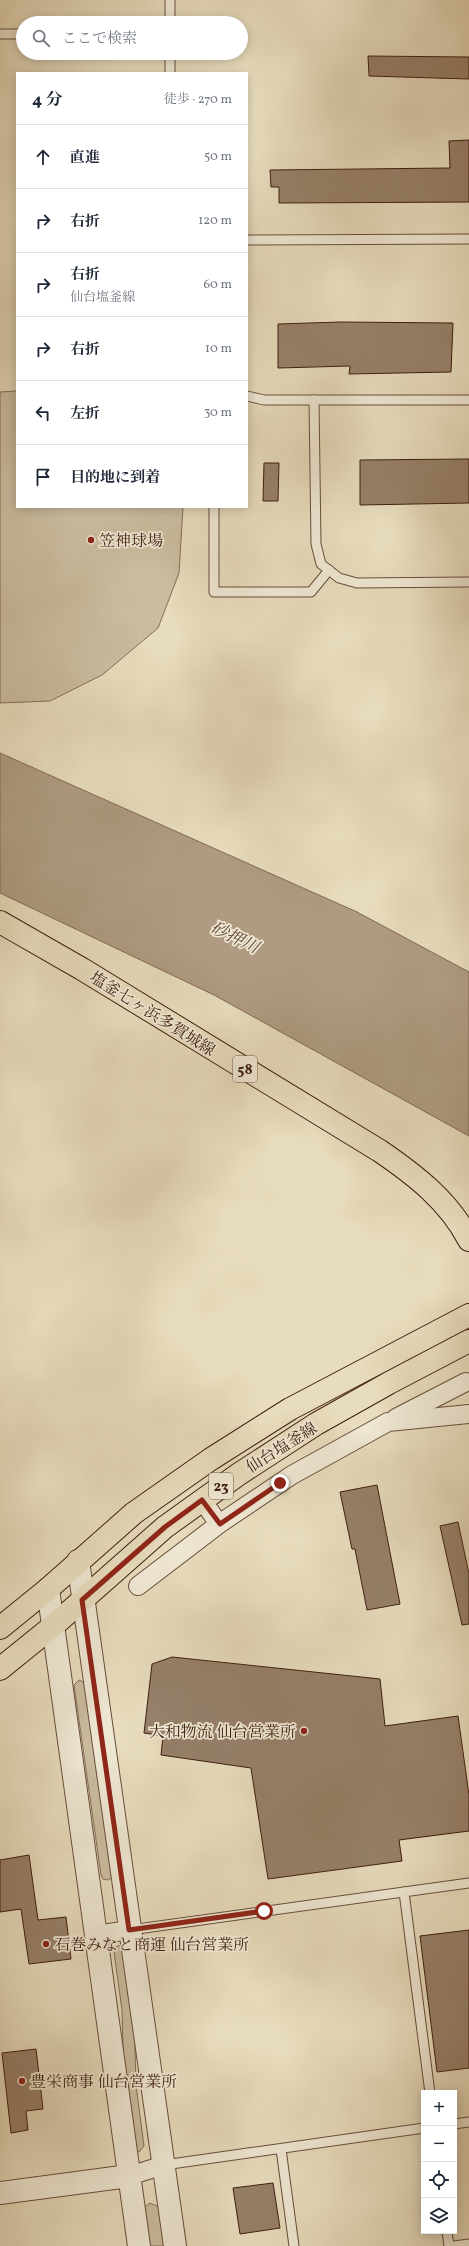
<!DOCTYPE html>
<html lang="ja">
<meta charset="utf-8">
<style>
body{margin:0;font-family:Vollkorn,"Noto Serif JP",serif;background:#f2f2f3;color:#1f2937}
.controls{position:absolute;right:12px;bottom:12px;display:grid;overflow:hidden;border-radius:0px;box-shadow:0 2px 10px #0003}
.controls button{width:36px;height:36px;display:grid;place-items:center;padding:0;border:0;border-bottom:1px solid #e0e1e3;background:#fff;color:#1f2937;font:20px sans-serif}
.stop{position:absolute;width:12px;height:12px;margin:-9px;border:3px solid #8f2418;border-radius:50%;background:#fff}
.stop.end{background:#8f2418;border-color:#fff;box-shadow:0 1px 4px #0008}
.list{margin:0;padding:0;list-style:none}
h2{display:flex;justify-content:space-between;align-items:center;height:52px;margin:0;padding:0 16px;font-size:17px}
h2 small{font-size:13px;font-weight:400;color:#747a83}
.list li{display:grid;grid-template-columns:26px 1fr auto;gap:12px;align-items:center;box-sizing:border-box;height:64px;padding:0 16px;border-top:1px solid #e0e1e3}
.list b{display:block;font-size:15px;white-space:nowrap}
.list p{margin:0;font-size:13px;white-space:nowrap;color:#747a83}
.list em{font-size:13px;font-style:normal;color:#747a83}
.icon{flex:none;width:22px;height:22px;fill:none;stroke:currentColor;stroke-width:2;stroke-linecap:round;stroke-linejoin:round}
.map{position:relative;flex:none;width:469px;height:2246px;overflow:hidden}
.search{position:absolute;background:#fff;box-shadow:0 2px 10px #0003;left:16px;top:16px;width:232px;height:44px;display:flex;align-items:center;gap:10px;box-sizing:border-box;padding:0 14px;border-radius:22px;color:#747a83;font-size:15px}
.panel{position:absolute;background:#fff;box-shadow:0 2px 10px #0003;left:16px;top:72px;width:232px;height:436px;border-radius:0px}
.map>svg:first-child{display:block}
.green{fill:#cabca0;stroke:#846c58}
.water{fill:#ae9b82;stroke:#816954}
.building{fill:#96806a;stroke:#3e1d10}
.lines{fill:none;stroke-linecap:round;stroke-linejoin:round}
.service-casing{stroke:#684d3b;stroke-width:11}
.minor-casing{stroke:#684d3b;stroke-width:20}
.tertiary-casing{stroke:#684d3b;stroke-width:24}
.primary-casing{stroke:#3e1d10;stroke-width:24}
.service{stroke:#efe8d4;stroke-width:9}
.minor{stroke:#efe8d4;stroke-width:18}
.tertiary{stroke:#efe8d4;stroke-width:22}
.primary{stroke:#e7dcbd;stroke-width:22}
.route{stroke:#8f2418;stroke-width:5}
.poi-dot{fill:#8f2418;stroke:#efe8d4;stroke-width:1.5}
.labels{text-anchor:middle;stroke-width:3.5;stroke-linejoin:round;paint-order:stroke}
.shield{fill:#efe8d4;stroke:#735a4b;stroke-width:1}
.shield-label{font-size:15px;font-weight:bold;fill:#3e1d10}
.poi-label{font-size:16px;fill:#3e1d10;stroke:#efe8d4;text-anchor:start}
.street-label{font-size:16px;fill:#3e1d10;stroke:#efe8d4}
.water-label{font-size:17px;font-style:italic;fill:#654938;stroke:#efe8d4}
</style>
<div class="map">
<svg width="469" height="2246" viewBox="0 0 469 2246">
<rect width="100%" height="100%" fill="#e7dcbd"/>
<filter id="stains"><feTurbulence type="fractalNoise" baseFrequency=".005" numOctaves="4"/><feColorMatrix values="0 0 0 0 .2 0 0 0 0 .09 0 0 0 0 .02 0 0 0 .5 -.17"/></filter>
<radialGradient id="worn" r=".72"><stop offset=".6" stop-color="#630" stop-opacity="0"/><stop offset="1" stop-color="#630" stop-opacity=".3"/></radialGradient>
<g class="green">
<path d="M17 391V507H183L179 573 158 628 102 675 50 701 0 703V392Z"/>
<path d="M79 1680 85 1683 113 1877 108 1880 103 1879 101 1875 74 1685Z"/>
<path d="M117 1946H123L134 2010 136 2085 144 2146 139 2152 135 2151 124 2085 122 2010 114 1952Z"/>
<path d="M150 2203 159 2207 165 2246H147L143 2208Z"/>
</g>
<path class="water" d="M0 753 357 912 469 972V1136L214 995 0 893Z"/>
<g class="building">
<path d="M368 56 469 57V79L369 76Z"/>
<path d="M469 140V202L279 203V187H271L270 170 450 168 449 141Z"/>
<path d="M341 322 453 323 451 372 349 374 350 366 278 368V324Z"/>
<path d="M469 459V503L360 505V460Z"/>
<path d="M264 463H279L278 501H263Z"/>
<path d="M377 1485 400 1604 367 1610 355 1549H352L340 1492Z"/>
<path d="M458 1522 469 1574V1624L462 1625 440 1526Z"/>
<path d="M172 1657 380 1679 385 1726 458 1716 469 1795V1831L399 1840 402 1861 268 1879 251 1768 161 1755 163 1736 144 1733 152 1664Z"/>
<path d="M29 1855 38 1920 66 1917 71 1959 29 1964 21 1909 0 1912V1860Z"/>
<path d="M469 1930V2068L437 2072 420 1936Z"/>
<path d="M36 2049 43 2109 26 2111 28 2130 11 2133 2 2053Z"/>
<path d="M273 2183 280 2228 240 2234 233 2188Z"/>
</g>
<g class="lines">
<defs>
<g id="service">
<path d="M170 23V0"/>
<path d="M0 34H23"/>
<path d="M170 53V73"/>
<path d="M247 240 469 239"/>
<path d="M247 396 264 400H469"/>
<path d="M314 400 316 544 321 564 339 578 357 583 469 582"/>
<path d="M214 507V592H311L329 570"/>
<path d="M404 1892 430 2093"/>
<path d="M130 1930 469 1883"/>
<path d="M454 2124 469 2122"/>
<path d="M281 2149 294 2246"/>
<path d="M164 2165 424 2128"/>
<path d="M447 2231 449 2246"/>
<path d="M454 2246 469 2244"/>
</g>
<g id="minor">
<path d="M396 1418 466 1382"/>
<path d="M202 1500 219 1524 292 1475 388 1422 469 1414"/>
<path d="M138 1586 219 1524"/>
<path d="M96 1935 129 1930"/>
<path d="M129 2176 164 2165"/>
</g>
<g id="tertiary">
<path d="M78 1561 175 2246"/>
<path d="M48 1589 139 2246"/>
<path d="M0 2193 129 2176"/>
</g>
<g id="primary">
<path d="M0 922 82 969 380 1151C415 1175 449 1201 469 1240"/>
<path d="M0 1628 48 1589 134 1513 211 1459 290 1409 469 1315"/>
<path d="M0 1669 53 1626 165 1527 239 1474 316 1424 389 1383 469 1341"/>
</g>
</defs>
<use href="#service" class="service-casing"/>
<use href="#minor" class="minor-casing"/>
<use href="#tertiary" class="tertiary-casing"/>
<use href="#primary" class="primary-casing"/>
<use href="#service" class="service"/>
<use href="#minor" class="minor"/>
<use href="#tertiary" class="tertiary"/>
<use href="#primary" class="primary"/>
</g>
<g class="lines">
<path class="route" d="M264 1911 129 1930 82 1600 165 1527 202 1500 220 1524 280 1483"/>
</g>
<g class="poi-dot">
<circle cx="91" cy="540" r="4"/>
<circle cx="304" cy="1731" r="4"/>
<circle cx="46" cy="1944" r="4"/>
<circle cx="22" cy="2081" r="4"/>
</g>
<g class="labels">
<g class="shield">
<rect x="233" y="1056" width="24" height="26" rx="3"/>
<rect x="209" y="1473" width="24" height="26" rx="3"/>
</g>
<g class="shield-label">
<text x="245" y="1074">58</text>
<text x="221" y="1491">23</text>
</g>
<g class="poi-label">
<text x="99" y="546">笠神球場</text>
<text x="296" y="1737" text-anchor="end">大和物流 仙台営業所</text>
<text x="54" y="1950">石巻みなと商運 仙台営業所</text>
<text x="30" y="2087">豊栄商事 仙台営業所</text>
</g>
<g class="street-label">
<text transform="translate(153 1013) rotate(32)" y="6">塩釜七ヶ浜多賀城線</text>
<text transform="translate(281 1447) rotate(-32)" y="6">仙台塩釜線</text>
</g>
<g class="water-label">
<text transform="translate(235 937) rotate(26)" y="6">砂押川</text>
</g>
</g>
<rect width="100%" height="100%" filter="url(#stains)"/>
<rect width="100%" height="100%" fill="url(#worn)"/>
</svg>
<div class="controls">
<button>+</button>
<button>−</button>
<button><svg class="icon" aria-label="locate" viewBox="0 0 24 24"><circle cx="12" cy="12" r="6"/><path d="M12 2v4M12 18v4M2 12h4M18 12h4"/></svg></button>
<button><svg class="icon" aria-label="layers" viewBox="0 0 24 24"><path d="M12 4l9 5-9 5-9-5zM3 14l9 5 9-5"/></svg></button>
</div>
<div class="stop" style="left:264px;top:1911px"></div>
<div class="stop end" style="left:280px;top:1483px"></div>
<div class="search"><svg class="icon" aria-label="search" viewBox="0 0 24 24"><circle cx="10" cy="10" r="6"/><path d="M15 15l6 6"/></svg>ここで検索</div>
<section class="panel">
<h2>4 分<small>徒歩 · 270 m</small></h2>
<ul class="list">
<li><svg class="icon" aria-label="ahead" viewBox="0 0 24 24"><path d="M12 20V5M6 11l6-6 6 6"/></svg><div><b>直進</b></div><em>50 m</em></li>
<li><svg class="icon" aria-label="right" viewBox="0 0 24 24"><path d="M7 20v-9h11M14 6l5 5-5 5"/></svg><div><b>右折</b></div><em>120 m</em></li>
<li><svg class="icon" aria-label="right" viewBox="0 0 24 24"><path d="M7 20v-9h11M14 6l5 5-5 5"/></svg><div><b>右折</b><p>仙台塩釜線</p></div><em>60 m</em></li>
<li><svg class="icon" aria-label="right" viewBox="0 0 24 24"><path d="M7 20v-9h11M14 6l5 5-5 5"/></svg><div><b>右折</b></div><em>10 m</em></li>
<li><svg class="icon" aria-label="left" viewBox="0 0 24 24"><path d="M17 20v-9H6M10 6l-5 5 5 5"/></svg><div><b>左折</b></div><em>30 m</em></li>
<li><svg class="icon" aria-label="arrive" viewBox="0 0 24 24"><path d="M6 21V4h12l-3 4 3 4H6"/></svg><div><b>目的地に到着</b></div></li>
</ul>
</section>
</div>
